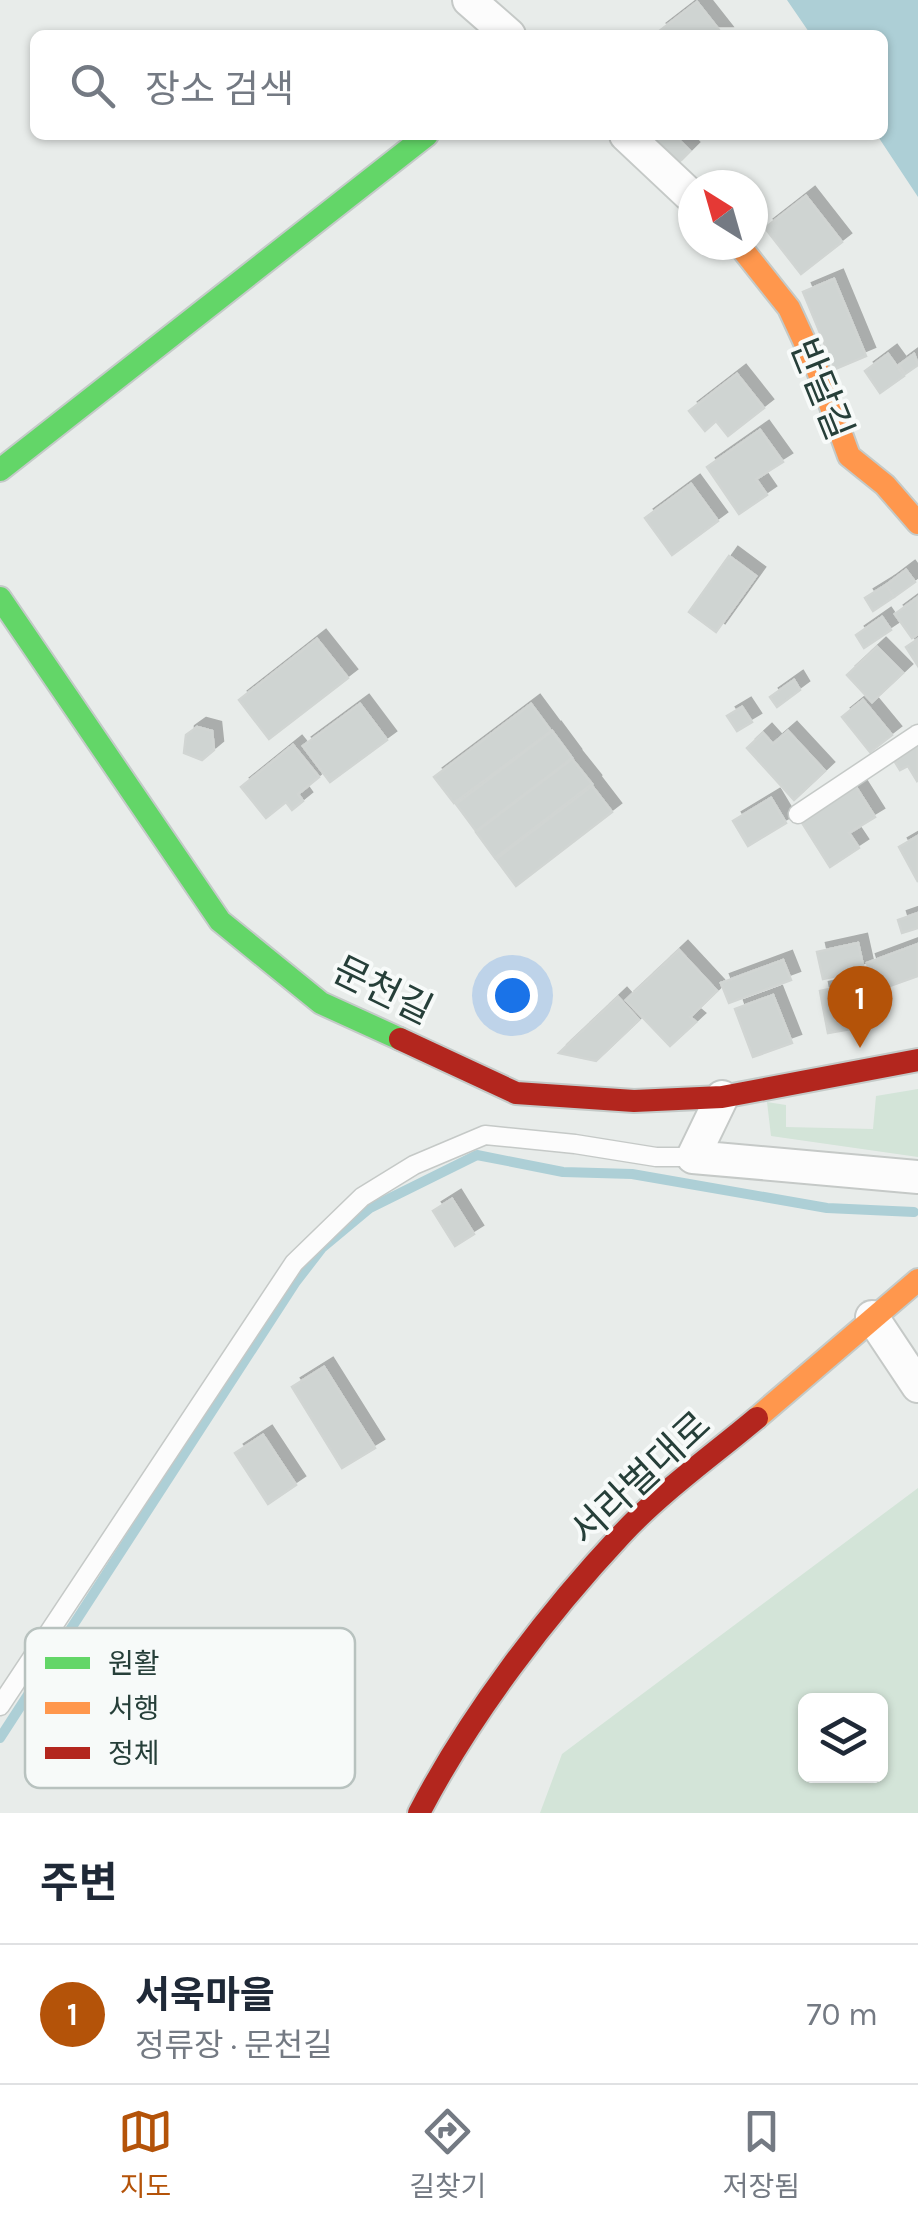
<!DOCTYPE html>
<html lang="ko">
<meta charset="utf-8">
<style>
body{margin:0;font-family:Karla,"Noto Sans KR",sans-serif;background:#f2f2f3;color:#1f2937}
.controls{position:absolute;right:30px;bottom:30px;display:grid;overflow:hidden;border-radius:15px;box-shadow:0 2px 8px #0004}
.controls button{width:90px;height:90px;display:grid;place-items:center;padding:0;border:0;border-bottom:2px solid #e0e1e3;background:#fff;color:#1f2937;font:50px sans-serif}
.compass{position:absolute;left:678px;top:170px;width:90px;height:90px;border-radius:50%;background:#fff;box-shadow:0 2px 8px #0004;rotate:323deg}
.you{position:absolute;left:512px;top:995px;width:35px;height:35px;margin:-25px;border:8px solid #fff;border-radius:50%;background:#1a73e8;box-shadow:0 0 0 15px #1a73e833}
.badge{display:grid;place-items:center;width:65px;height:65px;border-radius:50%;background:#b45309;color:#fff;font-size:32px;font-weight:700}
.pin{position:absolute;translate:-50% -82px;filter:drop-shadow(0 2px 5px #0008)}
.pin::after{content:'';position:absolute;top:52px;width:35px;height:30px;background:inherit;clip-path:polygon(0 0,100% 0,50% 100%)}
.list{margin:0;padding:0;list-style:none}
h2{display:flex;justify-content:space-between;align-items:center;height:130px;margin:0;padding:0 40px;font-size:42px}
h2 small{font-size:32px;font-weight:400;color:#747a83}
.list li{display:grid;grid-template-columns:65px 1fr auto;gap:30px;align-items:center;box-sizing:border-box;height:140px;padding:0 40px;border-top:2px solid #e0e1e3}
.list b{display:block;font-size:38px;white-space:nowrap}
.list p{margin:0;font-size:32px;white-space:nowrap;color:#747a83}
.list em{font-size:32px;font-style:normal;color:#747a83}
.icon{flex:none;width:55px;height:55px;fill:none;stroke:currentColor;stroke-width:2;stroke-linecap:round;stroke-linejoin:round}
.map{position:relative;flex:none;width:918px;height:1813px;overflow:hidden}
.search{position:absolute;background:#fff;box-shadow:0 2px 8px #0004;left:30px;right:30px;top:30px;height:110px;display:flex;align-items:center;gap:25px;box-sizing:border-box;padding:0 35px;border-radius:15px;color:#747a83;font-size:38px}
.sheet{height:270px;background:#fff}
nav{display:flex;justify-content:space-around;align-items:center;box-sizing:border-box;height:140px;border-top:2px solid #e0e1e3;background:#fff;font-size:28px;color:#747a83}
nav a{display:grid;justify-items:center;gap:5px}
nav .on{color:#b45309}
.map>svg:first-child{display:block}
.green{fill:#d3e4d8;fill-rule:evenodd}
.water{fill:#adcfd6}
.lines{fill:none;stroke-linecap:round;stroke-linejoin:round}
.stream{stroke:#adcfd6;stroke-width:10}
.building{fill:#cfd4d2;stroke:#d1d5d3;stroke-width:2.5;filter:url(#shadow)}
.lane-casing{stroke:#c5c9c7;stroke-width:21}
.street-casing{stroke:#c5c9c7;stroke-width:36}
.fast-casing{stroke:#c4cac8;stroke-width:26}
.slow-casing{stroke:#c4cac8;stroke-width:26}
.jam-casing{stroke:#c4cac8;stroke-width:26}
.lane{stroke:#fcfcfc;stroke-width:18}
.street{stroke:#fcfcfc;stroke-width:32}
.fast{stroke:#63d668;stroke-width:22}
.slow{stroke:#ff974d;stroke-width:22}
.jam{stroke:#b3261e;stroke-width:22}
.labels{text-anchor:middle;stroke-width:8;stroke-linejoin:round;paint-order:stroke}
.street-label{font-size:38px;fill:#263f39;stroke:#f7faf9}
.key{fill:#f7faf9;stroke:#b8c2bf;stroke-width:2.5}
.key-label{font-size:28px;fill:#263f39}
</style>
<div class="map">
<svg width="918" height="1813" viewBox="0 0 918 1813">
<defs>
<filter id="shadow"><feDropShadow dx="9" dy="-9" stdDeviation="0" flood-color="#0004"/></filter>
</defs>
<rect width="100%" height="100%" fill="#e8ecea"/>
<g class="green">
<path d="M918 1089V1157L771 1136 767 1102 786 1105V1127L873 1129 876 1096Z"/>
<path d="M918 1488V1813H540L562 1754ZM806 1700H880V1776H806Z"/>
</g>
<path class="water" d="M787 0H918V197L877 135H883V35H811Z"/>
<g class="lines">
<path class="stream" d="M0 1738 295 1283 322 1248 370 1208 477 1155 563 1172 632 1174 827 1208 914 1212"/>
</g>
<g class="building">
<path d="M697 2 723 35H661L658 32Z"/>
<path d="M655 135H674L690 151 673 168 647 142Z"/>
<path d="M806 196 842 242 801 274 765 228Z"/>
<path d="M834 279 866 356 835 369 803 292Z"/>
<path d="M888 354 904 376 880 393 865 371Z"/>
<path d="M914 354 918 365 905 374 899 365Z"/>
<path d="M737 374 764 408 728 436 716 421 705 431 689 411Z"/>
<path d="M760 430 783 462 756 479 767 495 739 514 707 467Z"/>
<path d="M691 484 718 521 672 555 645 518Z"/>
<path d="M729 556 756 576 716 632 689 612Z"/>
<path d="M906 570 915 582 894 597 886 585Z"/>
<path d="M886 585 894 597 873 611 865 598Z"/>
<path d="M918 597V634L912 638 895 614Z"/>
<path d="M882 617 891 630 864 648 856 635Z"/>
<path d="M317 639 348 678 269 739 239 700Z"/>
<path d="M918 639V666L906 647Z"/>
<path d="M877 647 903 673 872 702 847 675Z"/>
<path d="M794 680 800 690 777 707 770 697Z"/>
<path d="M863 700 892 735 870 752 842 717Z"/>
<path d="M360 704 387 740 330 782 303 746Z"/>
<path d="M531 704 551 731 454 803 434 777Z"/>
<path d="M742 707 752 722 737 731 727 716Z"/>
<path d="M197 727 212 731 214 750 202 760 184 753 186 735Z"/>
<path d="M552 731 572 758 476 831 456 804Z"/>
<path d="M788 731 825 771 794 800 747 748 763 733 773 744Z"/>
<path d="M918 736V780L917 781 908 766 900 770 890 754Z"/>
<path d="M293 745 319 777 298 794 303 801 292 810 286 802 266 818 241 787Z"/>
<path d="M572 759 592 784 495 858 476 832Z"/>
<path d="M854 784 875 817 849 833 859 848 830 867 799 818Z"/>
<path d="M592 786 612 812 516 886 496 859Z"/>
<path d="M771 798 786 823 748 846 733 821Z"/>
<path d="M918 836V882L899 847Z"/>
<path d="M918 913V928L902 933 898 920Z"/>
<path d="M858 943 864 970 823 979 817 952Z"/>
<path d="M918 944V976L876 991 867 963Z"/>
<path d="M679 950 717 991 690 1017 696 1022 670 1046 626 1000Z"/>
<path d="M783 960 791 980 729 1003 721 983Z"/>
<path d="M854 984 862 1027 828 1033 820 991Z"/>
<path d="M773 995 792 1043 753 1057 735 1009Z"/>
<path d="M618 997 639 1020 596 1061 559 1053Z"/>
<path d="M452 1199 474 1234 455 1246 433 1211Z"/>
<path d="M324 1367 375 1448 342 1468 292 1387Z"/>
<path d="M263 1435 296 1485 268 1504 235 1453Z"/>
</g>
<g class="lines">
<defs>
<g id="lane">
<path d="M798 814 918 734"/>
<path d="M0 1706 294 1263 362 1197 414 1165 485 1135 575 1144 656 1157H693"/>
</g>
<g id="street">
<path d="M469 0 509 35"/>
<path d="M626 135 693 198"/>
<path d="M722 1097 693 1157 918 1177"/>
<path d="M872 1317 918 1386"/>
</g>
<g id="fast">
<path d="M0 470 427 135"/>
<path d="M0 598 220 921 321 1003 400 1039"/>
</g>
<g id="slow">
<path d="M739 245 789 308 818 371 849 456 885 485 918 523"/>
<path d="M757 1418 918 1280"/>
</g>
<g id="jam">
<path d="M400 1039 516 1093 634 1101 722 1097 918 1060"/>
<path d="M419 1813C470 1715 547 1614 622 1534 661 1492 713 1455 757 1418"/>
</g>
</defs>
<use href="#lane" class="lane-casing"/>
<use href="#street" class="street-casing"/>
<use href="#fast" class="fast-casing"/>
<use href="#slow" class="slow-casing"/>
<use href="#jam" class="jam-casing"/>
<use href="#lane" class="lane"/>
<use href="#street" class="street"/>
<use href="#fast" class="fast"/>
<use href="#slow" class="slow"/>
<use href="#jam" class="jam"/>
</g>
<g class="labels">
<g class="street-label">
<text transform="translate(822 389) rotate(68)" y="13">반달길</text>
<text transform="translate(383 990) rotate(26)" y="13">문천길</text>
<text transform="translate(640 1478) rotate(-43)" y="13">서라벌대로</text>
</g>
</g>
<rect x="25" y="1628" width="330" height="160" rx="15" class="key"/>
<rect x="45" y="1657" width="45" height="12" fill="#63d668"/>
<rect x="45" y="1702" width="45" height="12" fill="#ff974d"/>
<rect x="45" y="1747" width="45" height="12" fill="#b3261e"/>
<g class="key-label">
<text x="108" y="1673">원활</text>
<text x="108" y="1718">서행</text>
<text x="108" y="1763">정체</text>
</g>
</svg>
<div class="controls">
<button><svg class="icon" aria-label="layers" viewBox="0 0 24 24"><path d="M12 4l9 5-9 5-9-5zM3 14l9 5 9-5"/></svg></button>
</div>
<svg class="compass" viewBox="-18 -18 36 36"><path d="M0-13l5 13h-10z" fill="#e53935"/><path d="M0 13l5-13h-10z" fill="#747a83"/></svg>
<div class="you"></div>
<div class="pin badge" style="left:860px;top:1048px">1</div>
<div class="search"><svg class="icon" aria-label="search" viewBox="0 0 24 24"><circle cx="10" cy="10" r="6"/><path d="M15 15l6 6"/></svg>장소 검색</div>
</div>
<section class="sheet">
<h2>주변<small></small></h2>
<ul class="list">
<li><span class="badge">1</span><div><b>서욱마을</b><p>정류장 · 문천길</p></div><em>70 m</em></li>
</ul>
</section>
<nav>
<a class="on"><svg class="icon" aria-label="map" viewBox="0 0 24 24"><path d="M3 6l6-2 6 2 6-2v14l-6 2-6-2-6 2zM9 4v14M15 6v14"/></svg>지도</a>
<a><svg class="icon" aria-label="directions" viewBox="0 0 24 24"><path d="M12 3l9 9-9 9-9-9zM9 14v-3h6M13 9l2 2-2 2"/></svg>길찾기</a>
<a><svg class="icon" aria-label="saved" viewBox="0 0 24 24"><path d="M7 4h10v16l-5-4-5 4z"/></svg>저장됨</a>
</nav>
